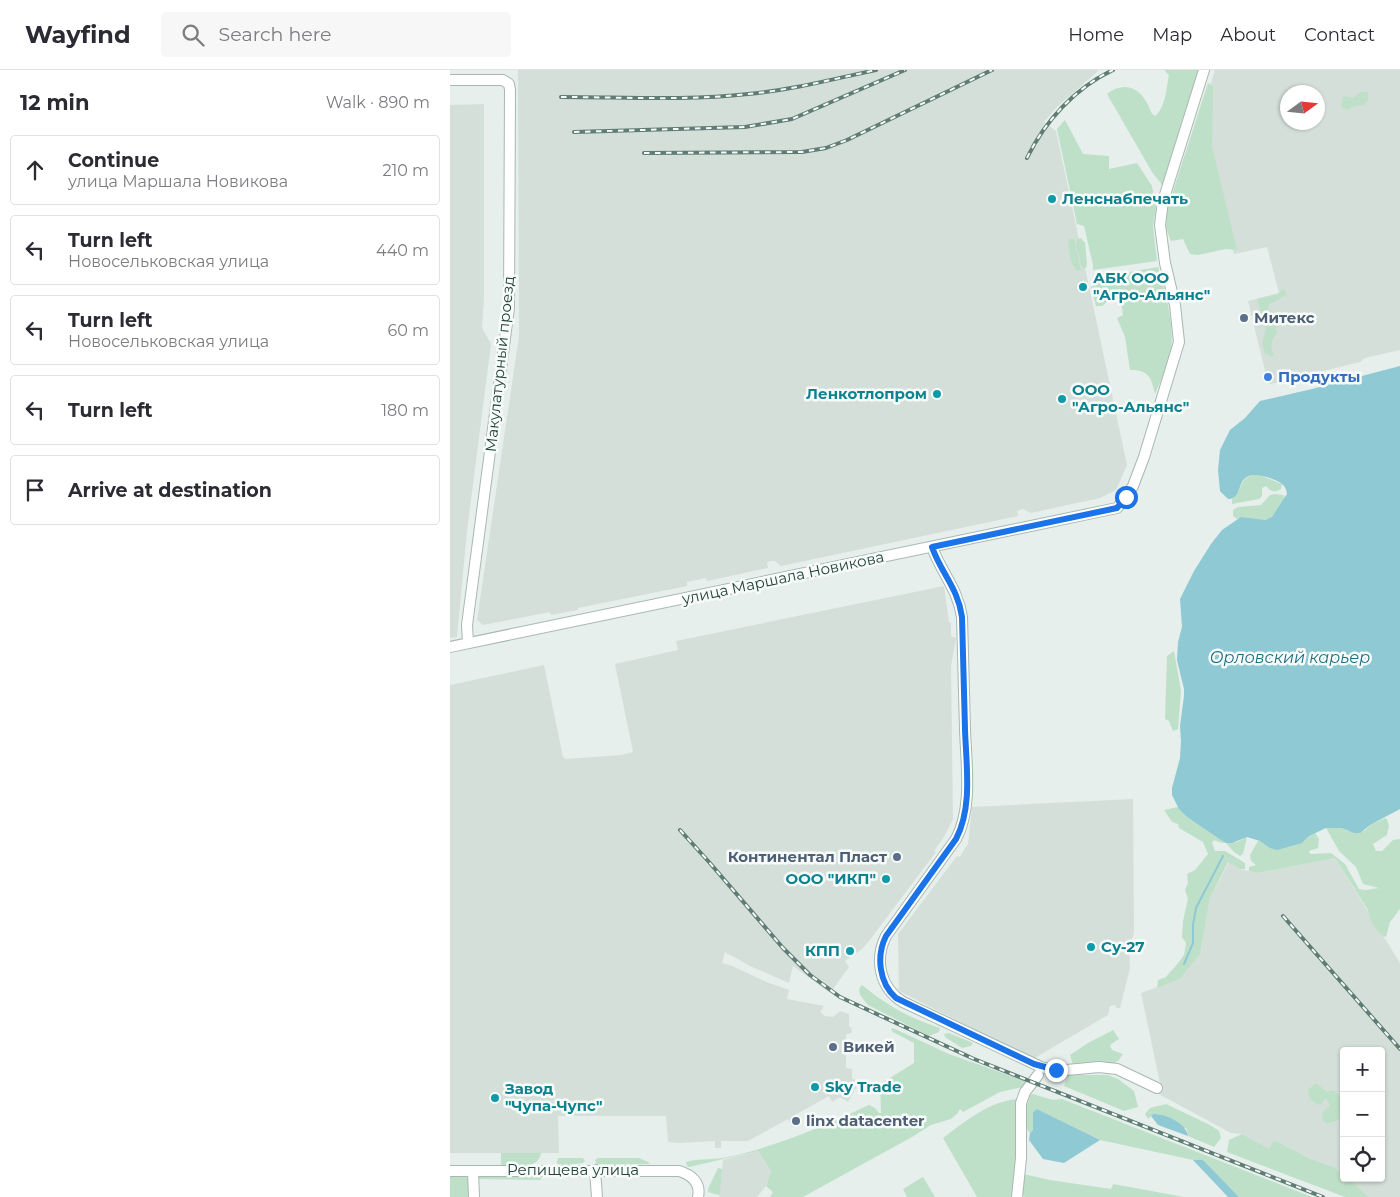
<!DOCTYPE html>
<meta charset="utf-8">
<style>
body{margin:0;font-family:Montserrat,sans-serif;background:#f7f7f7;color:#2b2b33}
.controls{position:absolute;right:15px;bottom:15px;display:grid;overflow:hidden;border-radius:5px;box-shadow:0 1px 4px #0004}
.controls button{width:45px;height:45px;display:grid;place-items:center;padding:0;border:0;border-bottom:1px solid #e1e1e2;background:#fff;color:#2b2b33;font:25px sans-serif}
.compass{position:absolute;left:830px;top:15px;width:45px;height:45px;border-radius:50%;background:#fff;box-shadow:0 1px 4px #0004;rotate:75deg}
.stop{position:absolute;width:15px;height:15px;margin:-11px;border:4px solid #1a73e8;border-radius:50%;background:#fff}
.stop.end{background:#1a73e8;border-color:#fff;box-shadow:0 1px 5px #0008}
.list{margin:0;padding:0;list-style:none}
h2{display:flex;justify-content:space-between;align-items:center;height:65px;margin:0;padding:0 20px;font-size:21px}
h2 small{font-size:16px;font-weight:400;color:#7c7c81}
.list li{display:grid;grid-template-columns:32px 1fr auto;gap:15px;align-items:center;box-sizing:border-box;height:70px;margin:0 10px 10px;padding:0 10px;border:1px solid #e1e1e2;border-radius:5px}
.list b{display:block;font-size:19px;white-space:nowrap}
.list p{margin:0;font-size:16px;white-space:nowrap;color:#7c7c81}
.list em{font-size:16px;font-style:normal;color:#7c7c81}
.icon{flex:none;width:28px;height:28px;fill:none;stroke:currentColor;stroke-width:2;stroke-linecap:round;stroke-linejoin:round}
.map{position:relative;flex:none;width:950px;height:1127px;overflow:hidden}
header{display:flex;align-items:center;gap:30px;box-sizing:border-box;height:70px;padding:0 25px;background:#fff;border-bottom:1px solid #e1e1e2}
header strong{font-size:24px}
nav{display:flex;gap:28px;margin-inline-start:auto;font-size:18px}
.search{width:350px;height:45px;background:#f7f7f7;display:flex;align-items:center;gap:12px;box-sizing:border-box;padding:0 18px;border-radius:5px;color:#7c7c81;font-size:19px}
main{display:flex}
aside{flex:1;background:#fff}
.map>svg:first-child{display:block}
.built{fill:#d4dfda;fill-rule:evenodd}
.green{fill:#bfe0c8}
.water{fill:#8ec9d4}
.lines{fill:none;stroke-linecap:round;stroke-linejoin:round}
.stream{stroke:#8ec9d4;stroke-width:2}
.minor-casing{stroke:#a8b8b2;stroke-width:12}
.minor{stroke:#fff;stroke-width:10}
.rail-casing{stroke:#5f7d75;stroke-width:4}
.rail{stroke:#f7fbf9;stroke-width:2;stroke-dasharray:5.5;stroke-linecap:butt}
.route{stroke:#1a73e8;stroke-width:6}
.culture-dot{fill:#0f9aa8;stroke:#f7fbf9;stroke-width:2}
.service-dot{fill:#5c6f8a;stroke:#f7fbf9;stroke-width:2}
.shop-dot{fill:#3f7fe0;stroke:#f7fbf9;stroke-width:2}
.labels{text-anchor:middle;stroke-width:5;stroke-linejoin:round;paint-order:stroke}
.culture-label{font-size:15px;font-weight:bold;fill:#0d838f;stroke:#f7fbf9;text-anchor:start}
.service-label{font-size:15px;font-weight:bold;fill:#4e5e75;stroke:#f7fbf9;text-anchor:start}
.street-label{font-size:15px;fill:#24423a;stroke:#f7fbf9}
.shop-label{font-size:15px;font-weight:bold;fill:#366cbe;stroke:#f7fbf9;text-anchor:start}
.water-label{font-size:16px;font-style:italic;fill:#1c6f80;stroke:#f7fbf9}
</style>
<header>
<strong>Wayfind</strong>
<div class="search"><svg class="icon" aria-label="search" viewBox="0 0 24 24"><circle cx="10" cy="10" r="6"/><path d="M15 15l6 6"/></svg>Search here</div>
<nav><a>Home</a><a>Map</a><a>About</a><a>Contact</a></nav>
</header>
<main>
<aside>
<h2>12 min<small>Walk · 890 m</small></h2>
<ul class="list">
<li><svg class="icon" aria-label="ahead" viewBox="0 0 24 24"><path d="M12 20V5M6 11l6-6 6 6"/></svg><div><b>Continue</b><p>улица Маршала Новикова</p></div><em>210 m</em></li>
<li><svg class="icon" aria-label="left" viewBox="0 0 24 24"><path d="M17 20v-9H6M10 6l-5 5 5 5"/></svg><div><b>Turn left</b><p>Новосельковская улица</p></div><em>440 m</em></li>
<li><svg class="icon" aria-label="left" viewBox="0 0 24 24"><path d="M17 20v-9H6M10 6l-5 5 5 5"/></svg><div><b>Turn left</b><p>Новосельковская улица</p></div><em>60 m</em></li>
<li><svg class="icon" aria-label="left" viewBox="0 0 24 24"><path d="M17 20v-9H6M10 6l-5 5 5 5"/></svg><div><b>Turn left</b></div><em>180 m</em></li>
<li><svg class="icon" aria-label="arrive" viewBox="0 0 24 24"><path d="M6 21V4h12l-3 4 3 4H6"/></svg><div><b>Arrive at destination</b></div></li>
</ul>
</aside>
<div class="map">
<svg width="950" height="1127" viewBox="0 0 950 1127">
<rect width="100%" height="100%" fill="#e6efeb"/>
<g class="built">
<path d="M68 0H647L648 1 605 39 594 52 606 61 677 395 666 420 650 428 581 443 573 439 567 441 568 446 331 496 325 491H322L317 492 318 498 257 511 256 508 237 512V516L128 538V540L101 545 100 542 33 555 27 550 69 266Z"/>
<path d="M765 0H950V280L915 288 910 292 821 314 818 313 798 231 829 223 817 177 784 184 759 75 761 13ZM838 22H868V52H838Z"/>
<path d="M34 34V228L32 258 41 274 17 461 7 567 0 568V35Z"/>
<path d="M494 516 499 552 501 553V566L506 568 501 596 503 749 494 767 484 781 486 782 419 871 412 879 395 891 399 897 380 923 343 896 339 913 300 896 275 882 272 893 280 895 319 913 339 920 337 929 374 936 370 942 375 946 383 947 390 941 399 944V957H401L402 963 396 964V998L402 999V1008L409 1012 398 1032 390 1027 382 1032 379 1026 343 1046 347 1054 342 1057 338 1049 298 1071H271V1078H265V1071L229 1073 218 1072 216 1046H108L109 1083H0V615L94 595 113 687 116 689 171 685 183 682 165 594 228 580 226 571Z"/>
<path d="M683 729 684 863 679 878 680 898 670 938H666V935L660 936 658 945 583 989 449 921 448 864 507 786 510 787 514 780 518 774 522 737Z"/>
<path d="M885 788 950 893V1127H919L898 1108H931V981H894V1105L884 1097 861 1089 824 1070 819 1080 792 1064 781 1063 705 1022 710 1013 691 923 730 909 750 884 760 828 779 792 790 799 808 803Z"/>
<path d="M308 1081 321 1101 316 1116 307 1127H269L273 1090Z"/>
</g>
<g class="green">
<path d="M714 0H748L722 94 713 116 702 102 657 24C672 12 688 16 697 33 700 38 700 43 705 46 716 37 716 19 719 5Z"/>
<path d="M758 13 763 16 762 76 787 180 776 179 748 185 740 184 733 169 721 171 716 158 717 140Z"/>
<path d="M911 22H918V30L914 35 902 37 898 40 893 38 891 34 893 27 896 26 903 28Z"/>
<path d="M615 50 633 84 659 86V99L687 93 702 116 706 138 703 156 707 191 643 200V195L634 156 627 154 607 59Z"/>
<path d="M631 168 635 173 637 195 636 198H632L626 175 627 169Z"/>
<path d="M620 169H624L631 200 627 201C620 195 619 180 618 171Z"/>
<path d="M708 197C715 219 725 258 721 281 718 296 711 310 705 324 701 307 699 300 680 300L675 267 667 248 673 245 671 231 660 225 658 231 652 236H646L641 217 652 207Z"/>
<path d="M832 219 835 220 836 225 818 235V240L824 243 829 250 826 258 827 263C821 271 819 275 824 285L822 286 815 284 812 272 816 260 807 229 828 224Z"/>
<path d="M807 404 832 414 831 419C825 423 821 422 816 416L812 418V426L809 429 782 434V429C794 419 788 407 807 404Z"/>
<path d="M825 424 833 425 836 428C832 433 828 443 822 447 811 455 798 444 787 449L783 446V440L788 437 811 435 820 425Z"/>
<path d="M724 581 731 621 728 659 723 661 719 651 715 649 717 586Z"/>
<path d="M728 737 737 747 776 773 787 772 797 767 793 784 790 786 784 782 776 773H772L764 770 762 773 765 781H775L795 793V799H790L778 792 760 828 750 884 730 909 707 918 708 910 716 907 729 892 734 885 736 873 732 867 733 851 738 829 735 820 738 813 737 804 745 800 758 784 753 772 729 758 728 754 722 752 714 740Z"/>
<path d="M935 748 937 749 939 756 937 765 923 774 926 781H932L943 770 950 769V839L940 852 936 867C927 864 919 850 918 840L885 788 808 803 799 801V797L806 795 801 791 800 785 808 771 852 773 859 766 865 763 869 769 868 778 859 781 860 784 881 783 895 794 909 819 916 820 929 818 913 814 906 797 889 781 876 758H893L898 761H914L920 755Z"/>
<path d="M412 915C438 936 459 948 490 958L489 962 479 966 418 935 410 925 409 919Z"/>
<path d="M443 958 499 984 578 1012 573 1017 550 1022 513 1042 510 1039 507 1044 501 1049 481 1055 462 1067 353 1127H320L323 1122 316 1116 321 1101 308 1081 239 1097 237 1096 236 1092C250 1088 265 1090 278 1087 328 1076 374 1056 419 1035L425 1038 429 1043H431L430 1014 464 993V973L443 962 441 959Z"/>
<path d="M663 960 669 969 660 975 662 980 673 984 668 991 661 994 623 995 620 985 638 973Z"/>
<path d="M499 963 523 973 521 976 512 978 495 967 494 964Z"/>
<path d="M618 1005H658L668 1009 684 1021 688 1037 674 1041 614 1016Z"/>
<path d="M866 1013 877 1022 883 1020 894 1030V1050L890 1049 877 1054 873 1050 872 1043 880 1035 876 1028 871 1034 867 1035 859 1028 858 1020Z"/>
<path d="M583 1024 603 1030 612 1029 862 1127H789L753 1090H743L650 1070 587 1039 583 1042V1060L580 1063 576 1058 577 1035 580 1025Z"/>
<path d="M568 1029 567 1094 562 1127H527L493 1068C516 1051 539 1031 568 1029Z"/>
<path d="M716 1034 760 1055 769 1061 771 1068 764 1077 738 1066 737 1059 703 1044 698 1049 695 1044 700 1038Z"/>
<path d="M792 1064 819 1079 824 1070 861 1089 884 1097 894 1105V1108H898L919 1127H895L777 1082 779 1070Z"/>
<path d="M51 1083H91C88 1100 68 1095 54 1096L51 1094Z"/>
<path d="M108 1088H133L135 1091 133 1093 111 1096 107 1093Z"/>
<path d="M148 1088H189L200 1093 198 1094 147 1095 145 1090Z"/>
<path d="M268 1098 272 1099 270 1124 268 1125 258 1122V1119Z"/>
<path d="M91 1104V1110L28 1109 29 1105Z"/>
<path d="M573 1104 600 1110 661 1119 663 1114 734 1127H575L570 1122Z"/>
<path d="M14 1105 18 1109 19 1127H0V1106Z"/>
<path d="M473 1107 485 1127H457L453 1119Z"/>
</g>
<g class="water">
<path d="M950 296V739L920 755 910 763H904L892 758H876L859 766 852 773 827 780 820 778 810 771 797 767 782 773H776L768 768 737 747 729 739 722 725V718L730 688 731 671 730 656 734 626V619L727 590 728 572 732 557 730 529 744 501 761 474 772 460 791 447 815 450 822 447 837 424C836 416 832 413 825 410 779 392 798 429 778 429L770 421 768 400 770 380 780 360 795 348 810 331 862 319Z"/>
<path d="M587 1039 650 1070 614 1093 593 1089 579 1070 580 1063 583 1060V1042Z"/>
<path d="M703 1044C716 1044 736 1053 738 1066L708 1055 701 1046Z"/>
<path d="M743 1090H753L789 1127H778Z"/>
</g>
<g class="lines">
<path class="stream" d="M734 894 743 873V855L746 838 773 786"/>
<defs>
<g id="minor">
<path d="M0 10H53L59 14 60 20 59 238 17 555 18 573"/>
<path d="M482 477C491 502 508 519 512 547 513 584 514 622 515 659 516 693 523 738 506 769L436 866C424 890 430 918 453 932L591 997 606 1001 649 997 667 999 707 1018"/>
<path d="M0 577 667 438 676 427 683 416 694 387 729 272 725 235 715 193 710 155 713 131 754 0"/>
<path d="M145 1100 147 1127"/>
<path d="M0 1101H229C242 1105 251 1113 248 1127"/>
<path d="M23 1101 24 1127"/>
<path d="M567 1127 571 1088V1033L575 1022 588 1005"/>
</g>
</defs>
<use href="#minor" class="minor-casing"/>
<use href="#minor" class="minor"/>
<defs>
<g id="rail">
<path d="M111 27C173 27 236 31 298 24 341 20 384 9 426 0"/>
<path d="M124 62 295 57 342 49 455 0"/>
<path d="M194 83 352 82 376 78 397 70 542 0"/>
<path d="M577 88C595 51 625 18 663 0"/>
<path d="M230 760 259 792 333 878 360 905 390 927 524 989 873 1127"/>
<path d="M833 846 950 979"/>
</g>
</defs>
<use href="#rail" class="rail-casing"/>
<use href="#rail" class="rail"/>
</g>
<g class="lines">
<path class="route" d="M606 1000 584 994 446 928C429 913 426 886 436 866L506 769C523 737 516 694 515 659 514 622 513 584 512 547 508 518 491 503 482 477L667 438 676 427"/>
</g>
<g class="culture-dot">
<circle cx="602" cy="129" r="5"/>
<circle cx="633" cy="217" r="5"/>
<circle cx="487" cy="324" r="5"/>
<circle cx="612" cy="329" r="5"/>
<circle cx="436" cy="809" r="5"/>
<circle cx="641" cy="877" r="5"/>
<circle cx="400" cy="881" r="5"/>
<circle cx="365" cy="1017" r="5"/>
<circle cx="45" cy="1028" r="5"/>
</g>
<g class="service-dot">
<circle cx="794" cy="248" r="5"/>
<circle cx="447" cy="787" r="5"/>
<circle cx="383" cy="977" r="5"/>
<circle cx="346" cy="1051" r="5"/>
</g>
<circle class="shop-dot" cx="818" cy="307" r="5"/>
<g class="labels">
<g class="culture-label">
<text x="612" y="134">Ленснабпечать</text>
<text x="643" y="213">АБК ООО<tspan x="643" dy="17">"Агро-Альянс"</tspan></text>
<text x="622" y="325">ООО<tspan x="622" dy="17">"Агро-Альянс"</tspan></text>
<text x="477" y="329" text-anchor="end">Ленкотлопром</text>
<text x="426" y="814" text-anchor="end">ООО "ИКП"</text>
<text x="651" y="882">Су-27</text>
<text x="390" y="886" text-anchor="end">КПП</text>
<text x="375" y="1022">Sky Trade</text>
<text x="55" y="1024">Завод<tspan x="55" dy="17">"Чупа-Чупс"</tspan></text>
</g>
<g class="service-label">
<text x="804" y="253">Митекс</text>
<text x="437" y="792" text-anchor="end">Континентал Пласт</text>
<text x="393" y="982">Викей</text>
<text x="356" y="1056">linx datacenter</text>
</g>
<g class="street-label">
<text transform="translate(50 294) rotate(-84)" y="5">Макулатурный проезд</text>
<text transform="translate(333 508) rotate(-12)" y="5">улица Маршала Новикова</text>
<text x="123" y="1105">Репищева улица</text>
</g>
<g class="shop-label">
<text x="828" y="312">Продукты</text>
</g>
<g class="water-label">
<text x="840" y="593">Орловский карьер</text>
</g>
</g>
</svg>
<div class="controls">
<button>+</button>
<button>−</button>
<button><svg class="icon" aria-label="locate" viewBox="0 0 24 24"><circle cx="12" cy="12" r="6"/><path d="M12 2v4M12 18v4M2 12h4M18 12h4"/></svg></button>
</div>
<svg class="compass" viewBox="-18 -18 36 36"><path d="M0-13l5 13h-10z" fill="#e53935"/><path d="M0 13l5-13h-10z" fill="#7c7c81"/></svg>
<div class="stop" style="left:676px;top:427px"></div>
<div class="stop end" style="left:606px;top:1000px"></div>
</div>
</main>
